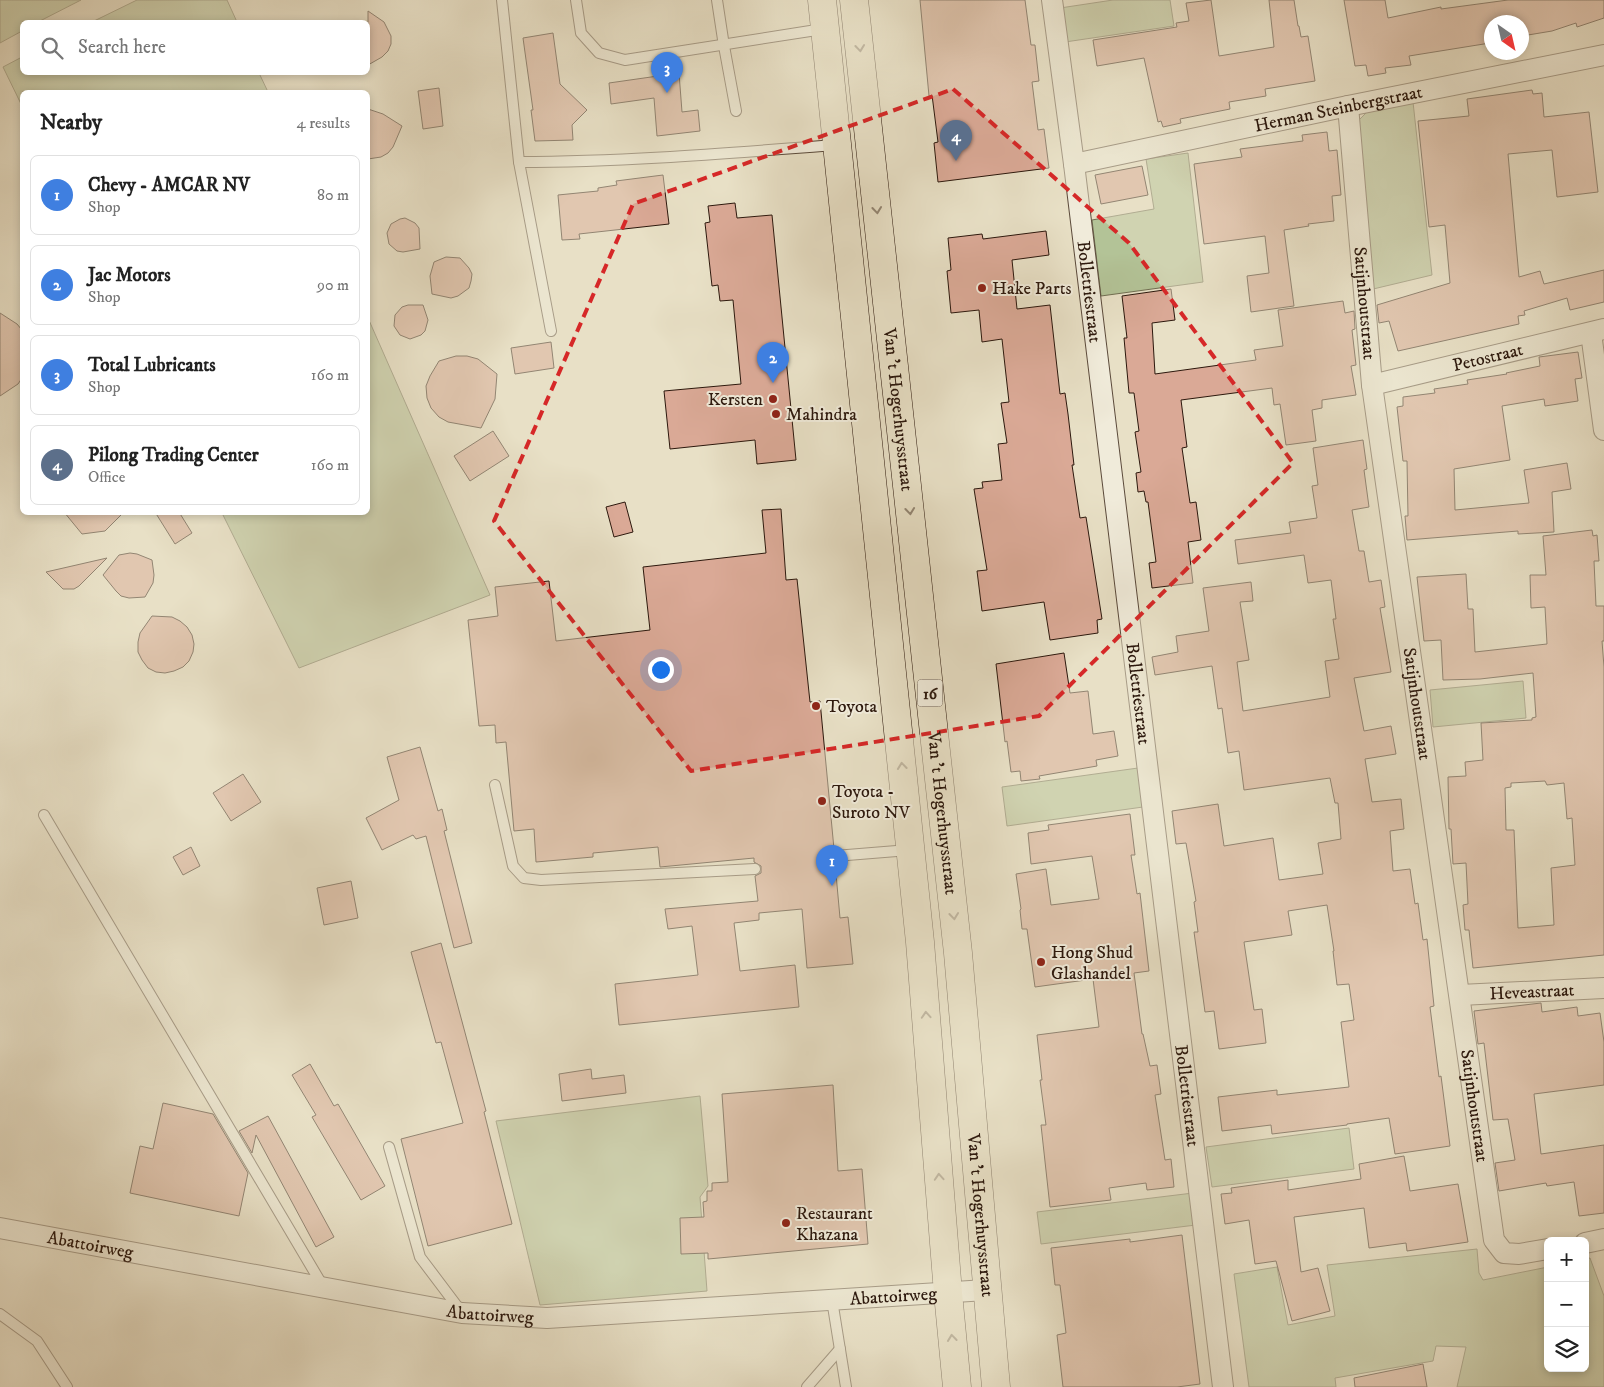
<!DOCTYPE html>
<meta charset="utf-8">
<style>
body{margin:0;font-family:"IM FELL DW Pica",serif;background:#f6f6f6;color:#222}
.controls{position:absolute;right:15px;bottom:15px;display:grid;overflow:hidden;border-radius:8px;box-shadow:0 2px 8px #0003}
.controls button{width:45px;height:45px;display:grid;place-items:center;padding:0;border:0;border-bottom:1px solid #e0e0e0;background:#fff;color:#222;font:25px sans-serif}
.compass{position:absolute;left:1484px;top:15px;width:45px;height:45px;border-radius:50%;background:#fff;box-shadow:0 2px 8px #0003;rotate:146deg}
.you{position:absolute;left:660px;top:669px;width:18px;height:18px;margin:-12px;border:4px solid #fff;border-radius:50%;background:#1a73e8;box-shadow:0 0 0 8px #1a73e833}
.badge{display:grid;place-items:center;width:32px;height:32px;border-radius:50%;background:#8f2418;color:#fff;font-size:16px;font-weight:700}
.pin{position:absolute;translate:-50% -41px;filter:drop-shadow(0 1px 2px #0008)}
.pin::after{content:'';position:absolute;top:26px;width:18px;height:15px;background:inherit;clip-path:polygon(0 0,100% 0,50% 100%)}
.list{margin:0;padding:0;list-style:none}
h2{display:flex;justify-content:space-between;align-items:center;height:65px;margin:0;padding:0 20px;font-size:21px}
h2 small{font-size:16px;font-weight:400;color:#767676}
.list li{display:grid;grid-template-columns:32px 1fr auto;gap:15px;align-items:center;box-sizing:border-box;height:80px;margin:0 10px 10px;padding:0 10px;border:1px solid #e0e0e0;border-radius:8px}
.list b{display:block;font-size:19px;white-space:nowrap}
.list p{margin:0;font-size:16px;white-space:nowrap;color:#767676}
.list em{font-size:16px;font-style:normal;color:#767676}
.icon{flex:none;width:28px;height:28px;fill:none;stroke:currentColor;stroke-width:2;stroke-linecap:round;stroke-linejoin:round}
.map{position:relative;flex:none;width:1604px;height:1387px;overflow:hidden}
.search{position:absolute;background:#fff;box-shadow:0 2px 8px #0003;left:20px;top:20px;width:350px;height:55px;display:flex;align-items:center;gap:12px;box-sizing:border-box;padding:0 18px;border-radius:8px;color:#767676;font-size:19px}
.panel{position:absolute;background:#fff;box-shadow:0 2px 8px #0003;left:20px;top:90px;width:350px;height:425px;border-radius:8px}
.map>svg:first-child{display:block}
.green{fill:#b3c397;stroke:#706e52}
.building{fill:#daa996;stroke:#2c180d;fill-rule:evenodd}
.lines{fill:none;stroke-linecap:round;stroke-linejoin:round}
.service-casing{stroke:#5b4a3b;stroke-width:12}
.minor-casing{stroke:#5b4a3b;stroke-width:22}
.primary-casing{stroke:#2c180d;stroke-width:29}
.service{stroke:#f0ebda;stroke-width:10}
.minor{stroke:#f0ebda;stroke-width:20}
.primary{stroke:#e8e0c6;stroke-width:28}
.oneway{stroke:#938673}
.marked{fill:none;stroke:#d62828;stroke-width:4;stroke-dasharray:10 6;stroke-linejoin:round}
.poi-dot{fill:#8f2418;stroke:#f0ebda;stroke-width:2}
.labels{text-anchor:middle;stroke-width:4;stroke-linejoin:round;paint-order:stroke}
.shield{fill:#f0ebda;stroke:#67574a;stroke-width:1}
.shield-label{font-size:16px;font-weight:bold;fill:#2c180d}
.street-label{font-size:18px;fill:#2c180d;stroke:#f0ebda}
.poi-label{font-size:18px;fill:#2c180d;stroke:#f0ebda;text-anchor:start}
</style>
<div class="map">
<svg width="1604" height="1387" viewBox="0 0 1604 1387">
<rect width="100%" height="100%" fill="#e8e0c6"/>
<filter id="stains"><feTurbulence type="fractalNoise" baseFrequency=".004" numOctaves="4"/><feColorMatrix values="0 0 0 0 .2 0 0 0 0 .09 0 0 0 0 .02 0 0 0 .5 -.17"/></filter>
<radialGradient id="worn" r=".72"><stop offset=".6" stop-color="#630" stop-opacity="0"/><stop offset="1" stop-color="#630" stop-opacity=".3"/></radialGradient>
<g class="green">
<path d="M0 0H81L38 22H22V31L0 43Z"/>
<path d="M137 0H227L237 22H92Z"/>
<path d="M1113 0H1170L1174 26 1065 42 1060 8Z"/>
<path d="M22 57V72L259 73 268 92H22V106L3 67Z"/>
<path d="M1413 102 1432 275 1369 290 1356 123 1368 111Z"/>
<path d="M1188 153 1203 282 1101 296 1092 220 1154 209 1146 159Z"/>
<path d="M368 318 490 595 299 668 222 513 368 512Z"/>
<path d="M1523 681 1526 718 1433 727 1430 690Z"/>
<path d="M1138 768 1143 807 1007 826 1002 787Z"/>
<path d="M700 1096 708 1186 700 1197 707 1291 540 1305 496 1121Z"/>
<path d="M1349 1128 1354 1169 1212 1187 1206 1147Z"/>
<path d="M1193 1193 1196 1225 1041 1244 1037 1212Z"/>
<path d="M1477 1249 1479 1273 1483 1280 1548 1267V1368H1585V1259L1590 1258 1604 1296V1387H1457L1466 1347 1436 1346 1433 1361 1335 1378 1336 1387H1249L1234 1274 1277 1267 1288 1325 1335 1316 1327 1265Z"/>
</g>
<g class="building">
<path d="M920 0H1025L1031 45H1035L1039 81 1032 82 1038 130 1044 129 1049 168 938 182 934 143 938 142 932 95 929 96Z"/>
<path d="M1211 0 1219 56 1274 47 1269 0H1294L1298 26H1299L1301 37 1308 36 1315 81 1265 89 1266 96 1229 102 1230 109 1180 119 1181 123 1163 127 1161 121 1158 122 1144 58 1097 66 1093 40 1177 27 1176 23 1189 21 1186 3Z"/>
<path d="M1344 0H1385L1388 18 1441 7V9L1508 0H1604V18L1577 27 1576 23 1552 31 1522 36V22H1492L1490 43 1409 56 1411 65 1385 68 1386 73 1368 76 1366 65 1355 66Z"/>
<path d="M368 11 384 22 391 36V44L388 51 382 57 368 65Z"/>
<path d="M553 33 560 84 587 110 572 125 573 140 535 141 531 110H533L523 38Z"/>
<path d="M679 73 682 112 698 110 700 131 657 136 654 98 611 104 609 83Z"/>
<path d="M439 88 443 126 423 129 418 91Z"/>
<path d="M1532 90 1533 94 1542 93 1544 117 1589 112 1598 192 1557 197 1552 150 1508 154 1519 277 1540 271 1544 284 1604 270V302L1570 310 1567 298 1524 311 1525 315 1518 316 1519 324 1398 351 1389 321 1379 323 1377 305 1450 283 1445 225 1429 227 1418 121 1469 116 1467 99Z"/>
<path d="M368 109 383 114 402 126 393 147 388 153 381 157 368 159Z"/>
<path d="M1327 132 1329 151 1337 150 1341 195 1332 196 1334 221 1308 224 1309 226 1284 230 1294 306 1251 312 1247 276 1269 273 1265 236 1204 244 1194 164 1242 157 1240 149 1303 141 1302 135Z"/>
<path d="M1142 166 1148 195 1101 204 1095 175Z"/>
<path d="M663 175 669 224 579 234 580 239 562 240 558 195 598 191V188L617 185 616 181Z"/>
<path d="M735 203 737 218 772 215 796 460 757 464 755 440 670 449 664 391 741 384 733 300 720 301 718 285 712 286 705 223 710 222 708 206Z"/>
<path d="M405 218 415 223 419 228 420 249 403 252 397 251 389 244 387 233 391 224 400 219Z"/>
<path d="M1046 231 1049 255 1012 260 1017 309 1050 305 1060 394 1065 393 1068 414 1074 465H1072L1080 518 1086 517 1102 619 1097 620 1098 633 1050 640 1044 602 982 611 977 571 987 570 974 489 983 488 982 482 1002 480 998 444 1007 443 1001 403 1009 402 1002 339 982 342 979 310 951 313 947 271 951 270 948 238 982 234 983 239Z"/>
<path d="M446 257 460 258 469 268 472 274 471 281 469 288 458 296 451 298 432 294 430 276 434 262Z"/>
<path d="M1171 289 1175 320 1152 323 1155 374 1256 360 1254 350 1283 346 1278 310 1343 301 1345 313 1354 311 1355 329 1352 330 1356 365 1351 366 1356 395 1322 400V408L1312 410 1316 441 1286 445 1280 404 1274 405 1272 388 1181 400 1187 447 1182 448 1190 503 1196 502 1201 540 1188 542 1193 583 1152 588 1149 563 1156 562 1148 502H1146L1144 491 1138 492 1136 473 1141 472 1135 432 1139 431 1134 393H1129L1124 338H1127L1122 296Z"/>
<path d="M408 305H423L428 320 425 331 421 335 410 339 400 335 394 326 395 315 402 307Z"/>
<path d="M0 313 17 324 22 330V378L18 384 0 396Z"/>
<path d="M551 342 554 368 515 374 511 348Z"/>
<path d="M1578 352 1582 378 1575 379 1578 401 1545 406 1544 399 1502 406 1510 460 1454 469 1455 510 1529 503 1524 470 1567 463 1571 489 1552 492 1554 532 1518 534V531L1407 540 1405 516H1408L1407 461H1403L1397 407 1403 406V397L1435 393 1434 389 1468 384 1467 380 1507 374 1506 373 1540 366 1539 357Z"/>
<path d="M456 356H467L478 359 497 374 495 399 481 428 448 422 439 417 431 408 427 398 426 386 430 376 439 361Z"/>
<path d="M493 431 509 456 470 481 454 456Z"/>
<path d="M1363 440 1367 469 1364 470 1369 507 1352 510 1359 551H1364L1369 582 1381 580 1385 607 1380 608 1391 672 1354 678 1364 731 1391 726 1396 754 1365 759 1372 802 1401 799 1404 829 1390 831 1393 871 1410 869 1415 904 1418 903 1423 940 1427 939 1434 1006 1430 1007 1439 1077 1441 1076 1450 1146 1395 1154 1389 1118 1347 1124V1125L1272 1134 1271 1125 1222 1131 1218 1097 1277 1090V1095L1349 1087 1341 1022 1354 1020 1349 984 1337 985 1333 951H1334L1327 905 1288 911 1292 935 1244 942 1254 1010 1262 1009 1266 1043 1219 1049 1214 1011 1205 1012 1194 932H1198L1194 902 1196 901 1186 843 1176 844 1172 811 1218 804 1224 846 1273 838 1279 880 1323 874 1318 843 1341 839 1338 803H1335L1330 778 1244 790 1239 751 1228 753 1222 708 1218 709 1212 666 1155 675 1152 657 1178 652 1176 636 1209 631 1203 588 1251 582 1253 601 1240 602 1249 660 1237 662 1243 711 1330 697 1325 661 1339 659 1333 619H1336L1331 580 1308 583 1304 555 1238 564 1235 540 1291 533 1289 522 1317 518 1312 486 1318 485 1313 448Z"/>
<path d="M625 502 633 532 614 537 606 507Z"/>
<path d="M781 509 786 580 797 579 810 702 820 701 834 849 829 853 828 857 832 862 835 863 840 918 848 917 853 964 807 968 802 909 759 913V920L734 923 740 971 795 965 799 1007 619 1025 615 984 698 975 692 926 668 929 665 909 758 901 755 876 761 873V866L754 862V858L660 867 658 847 593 853V857L536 862 534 829 514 831 506 742 496 743 495 725 479 726 468 620 498 616 495 587 549 581 556 641 650 630 643 567 766 553 762 510Z"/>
<path d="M64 512H124L105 531 82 534Z"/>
<path d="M155 512H179L192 533 175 544Z"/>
<path d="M1592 530 1593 536 1597 535 1599 561H1594L1596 606H1604V641H1602L1604 667V955L1473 968 1469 930H1465L1463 905 1468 904 1466 863 1453 864 1451 829H1449L1448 777 1466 776 1465 762 1483 760 1481 723 1532 720V718L1536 717 1533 673 1480 679 1443 680 1441 640 1424 641 1417 577 1466 574 1468 609H1473L1475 652 1547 644 1545 607 1531 608 1530 575H1546L1543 536ZM1545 781 1547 785 1564 783 1567 819 1572 818 1575 865 1551 868 1554 925 1518 928 1514 830H1506L1505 788 1511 787V783Z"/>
<path d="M130 553 137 554 152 560 154 575 153 583 145 597 129 598 121 596 116 591 103 575 119 555Z"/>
<path d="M107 558 79 586 74 589H63L46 572Z"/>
<path d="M152 616 172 617 180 621 187 627 192 635 194 644 193 652 189 661 183 667 174 671 165 673 156 672 148 668 142 660 138 652V642L140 633Z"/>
<path d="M1064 653 1070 693 1088 691 1093 734 1114 731 1118 756 1096 760 1097 766 1039 776 1040 779 1021 781 1020 771 1011 772 1007 741 1005 742 996 664Z"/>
<path d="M420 747 438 811 442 809 447 830 444 831 472 943 454 948 426 836 416 839 413 835 382 850 366 818 399 800 387 757Z"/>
<path d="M243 774 261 802 231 821 213 793Z"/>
<path d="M1130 814 1135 855H1131L1137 894 1140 893 1149 971 1134 973 1142 1034H1143L1150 1066 1157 1065 1161 1094 1155 1095 1165 1160 1171 1159 1174 1187 1147 1190 1146 1183 1109 1188 1111 1200 1050 1207 1041 1125H1046L1040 1080H1042L1037 1035 1099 1027 1093 979 1035 987 1027 929H1022L1020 910 1021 909 1016 874 1046 869 1051 905 1099 899 1092 856 1031 864 1028 833 1049 830 1048 825Z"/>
<path d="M191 847 200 866 183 875 173 857Z"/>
<path d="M351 881 358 918 324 925 317 888Z"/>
<path d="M441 943 486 1111 484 1112 512 1224 428 1246 401 1139 463 1123 441 1042 436 1043 411 952Z"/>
<path d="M1541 1003 1542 1012 1577 1007 1578 1016 1600 1013 1604 1042V1085L1534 1094 1541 1154 1604 1145V1213L1579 1216 1574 1182 1547 1186 1546 1183 1499 1191 1495 1163 1515 1160 1508 1119 1493 1120 1484 1043 1478 1044 1474 1011Z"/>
<path d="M310 1064 334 1106 338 1104 385 1186 361 1200 312 1117 316 1115 292 1075Z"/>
<path d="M591 1069 592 1079 624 1075 626 1093 562 1101 559 1074Z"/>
<path d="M833 1085 838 1171 862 1169 868 1244 708 1259V1253L681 1254 680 1218 704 1217 703 1202 707 1201V1191H712V1183L728 1182 722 1094Z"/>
<path d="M163 1103 213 1114 248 1173 239 1216 130 1193 140 1146 153 1149Z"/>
<path d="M268 1116 334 1237 316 1247 256 1135 252 1153 239 1131Z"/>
<path d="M1404 1156 1410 1191 1458 1184 1468 1242 1407 1251 1406 1243 1369 1248 1364 1208 1294 1217 1301 1272 1318 1268 1330 1311 1292 1321 1276 1261 1255 1264 1249 1220 1225 1224 1221 1194 1232 1193 1231 1188 1288 1180V1190L1361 1179 1359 1164Z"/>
<path d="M1182 1235 1200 1384 1177 1387H1063L1057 1335 1066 1333 1060 1285H1055L1051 1248 1130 1239V1242Z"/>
<path d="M1423 1364 1427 1387H1355L1354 1378Z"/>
</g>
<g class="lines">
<defs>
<g id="service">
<path d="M502 0 519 162 551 331"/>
<path d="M576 0 581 33 599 53 625 60 823 29"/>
<path d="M717 0 724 46 736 111"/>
<path d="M519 162C625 162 730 153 836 145"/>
<path d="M495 785 513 866 524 878 541 880 755 869"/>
<path d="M44 815 324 1288"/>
<path d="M835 856 909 850"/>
<path d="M389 1147 420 1257 460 1310"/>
<path d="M832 1300 846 1387"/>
<path d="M0 1314 37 1341 67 1387"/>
<path d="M807 1387 840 1349"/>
</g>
<g id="minor">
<path id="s1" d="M1052 0 1074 164 1223 1387"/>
<path id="s2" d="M1348 106 1372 385 1494 1240 1504 1253 1519 1254 1548 1249"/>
<path id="s3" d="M1074 164 1348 106 1604 55"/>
<path d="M1591 333 1604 430"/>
<path id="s4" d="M1372 385 1604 329"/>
<path id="s5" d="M1460 995 1604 988"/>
<path id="s6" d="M0 1228 462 1313 547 1318 986 1290"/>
<path d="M1585 1243 1604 1239"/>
</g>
<g id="primary">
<path d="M822 0 920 942 948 1293 957 1387"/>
<path id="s7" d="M854 0 958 953 996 1387"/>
</g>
</defs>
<use href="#service" class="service-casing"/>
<use href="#minor" class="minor-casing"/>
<use href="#primary" class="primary-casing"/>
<use href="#service" class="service"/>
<use href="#minor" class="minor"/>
<use href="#primary" class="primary"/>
</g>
<defs><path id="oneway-chevron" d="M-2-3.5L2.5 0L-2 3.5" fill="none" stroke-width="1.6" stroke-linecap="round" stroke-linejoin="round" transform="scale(1.25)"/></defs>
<g class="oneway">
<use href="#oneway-chevron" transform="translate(860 48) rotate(84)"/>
<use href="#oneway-chevron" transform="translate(877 210) rotate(84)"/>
<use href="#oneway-chevron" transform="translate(910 511) rotate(84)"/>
<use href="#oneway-chevron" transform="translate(902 766) rotate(-96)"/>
<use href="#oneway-chevron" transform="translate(954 916) rotate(84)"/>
<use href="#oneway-chevron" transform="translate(926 1015) rotate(-94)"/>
<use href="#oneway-chevron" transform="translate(939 1177) rotate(-94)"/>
<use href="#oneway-chevron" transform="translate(952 1338) rotate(-96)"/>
</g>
<path d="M0 0H1604V1387H0ZM953 89 1129 243 1293 463 1039 716 691 771 494 521 633 204Z" fill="#e8e0c6" fill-opacity=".55" fill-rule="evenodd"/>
<path class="marked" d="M953 89 1129 243 1293 463 1039 716 691 771 494 521 633 204Z"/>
<g class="poi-dot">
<circle cx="982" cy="288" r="5"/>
<circle cx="773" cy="399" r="5"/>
<circle cx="776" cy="414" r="5"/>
<circle cx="816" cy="706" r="5"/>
<circle cx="822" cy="801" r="5"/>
<circle cx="1041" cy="962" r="5"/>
<circle cx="786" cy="1223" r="5"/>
</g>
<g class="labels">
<rect class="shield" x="917.5" y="679.5" width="25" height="27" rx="4"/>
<g class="shield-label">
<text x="930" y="699">16</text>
</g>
<g class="street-label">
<text dy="6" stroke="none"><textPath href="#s3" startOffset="270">Herman Steinbergstraat</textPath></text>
<text dy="6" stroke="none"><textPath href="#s1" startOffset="294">Bolletriestraat</textPath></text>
<text dy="6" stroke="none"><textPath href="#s2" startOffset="198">Satijnhoutstraat</textPath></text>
<text dy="6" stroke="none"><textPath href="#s4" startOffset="119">Petostraat</textPath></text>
<text dy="6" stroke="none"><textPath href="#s7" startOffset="412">Van 't Hogerhuysstraat</textPath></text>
<text dy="6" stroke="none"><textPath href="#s1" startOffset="699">Bolletriestraat</textPath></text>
<text dy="6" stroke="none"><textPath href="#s2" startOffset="602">Satijnhoutstraat</textPath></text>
<text dy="6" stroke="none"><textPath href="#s7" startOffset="818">Van 't Hogerhuysstraat</textPath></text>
<text dy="6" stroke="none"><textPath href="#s5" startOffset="72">Heveastraat</textPath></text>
<text dy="6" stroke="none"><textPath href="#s1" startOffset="1104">Bolletriestraat</textPath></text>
<text dy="6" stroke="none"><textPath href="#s2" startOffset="1008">Satijnhoutstraat</textPath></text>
<text dy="6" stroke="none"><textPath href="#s7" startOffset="1222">Van 't Hogerhuysstraat</textPath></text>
<text dy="6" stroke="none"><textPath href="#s6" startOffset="92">Abattoirweg</textPath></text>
<text dy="6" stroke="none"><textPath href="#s6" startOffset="902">Abattoirweg</textPath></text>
<text dy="6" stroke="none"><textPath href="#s6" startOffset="498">Abattoirweg</textPath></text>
</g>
<g class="poi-label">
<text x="992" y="294">Hake Parts</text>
<text x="763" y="405" text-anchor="end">Kersten</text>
<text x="786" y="420">Mahindra</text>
<text x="826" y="712">Toyota</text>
<text x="832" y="797">Toyota -<tspan x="832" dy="21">Suroto NV</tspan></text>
<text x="1051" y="958">Hong Shud<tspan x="1051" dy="21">Glashandel</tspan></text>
<text x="796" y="1219">Restaurant<tspan x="796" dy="21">Khazana</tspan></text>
</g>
</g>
<rect width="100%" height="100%" filter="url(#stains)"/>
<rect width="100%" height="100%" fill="url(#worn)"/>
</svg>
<div class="controls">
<button>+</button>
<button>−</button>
<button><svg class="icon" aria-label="layers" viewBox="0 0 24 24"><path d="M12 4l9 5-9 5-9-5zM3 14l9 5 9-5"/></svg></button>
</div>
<svg class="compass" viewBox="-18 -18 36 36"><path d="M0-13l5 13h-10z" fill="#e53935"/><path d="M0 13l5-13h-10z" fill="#767676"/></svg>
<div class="you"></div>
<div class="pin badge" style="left:832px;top:886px;background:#3f7fe0">1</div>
<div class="pin badge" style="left:773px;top:383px;background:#3f7fe0">2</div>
<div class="pin badge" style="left:667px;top:93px;background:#3f7fe0">3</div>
<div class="pin badge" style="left:956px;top:161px;background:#5c6f8a">4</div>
<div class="search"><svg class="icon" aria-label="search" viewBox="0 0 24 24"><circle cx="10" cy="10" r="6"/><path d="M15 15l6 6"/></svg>Search here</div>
<section class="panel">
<h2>Nearby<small>4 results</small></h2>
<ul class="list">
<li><span class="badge" style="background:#3f7fe0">1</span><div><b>Chevy - AMCAR NV</b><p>Shop</p></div><em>80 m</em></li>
<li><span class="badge" style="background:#3f7fe0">2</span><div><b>Jac Motors</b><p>Shop</p></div><em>90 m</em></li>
<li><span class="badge" style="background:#3f7fe0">3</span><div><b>Total Lubricants</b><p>Shop</p></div><em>160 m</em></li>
<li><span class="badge" style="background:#5c6f8a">4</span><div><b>Pilong Trading Center</b><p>Office</p></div><em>160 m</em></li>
</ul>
</section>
</div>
